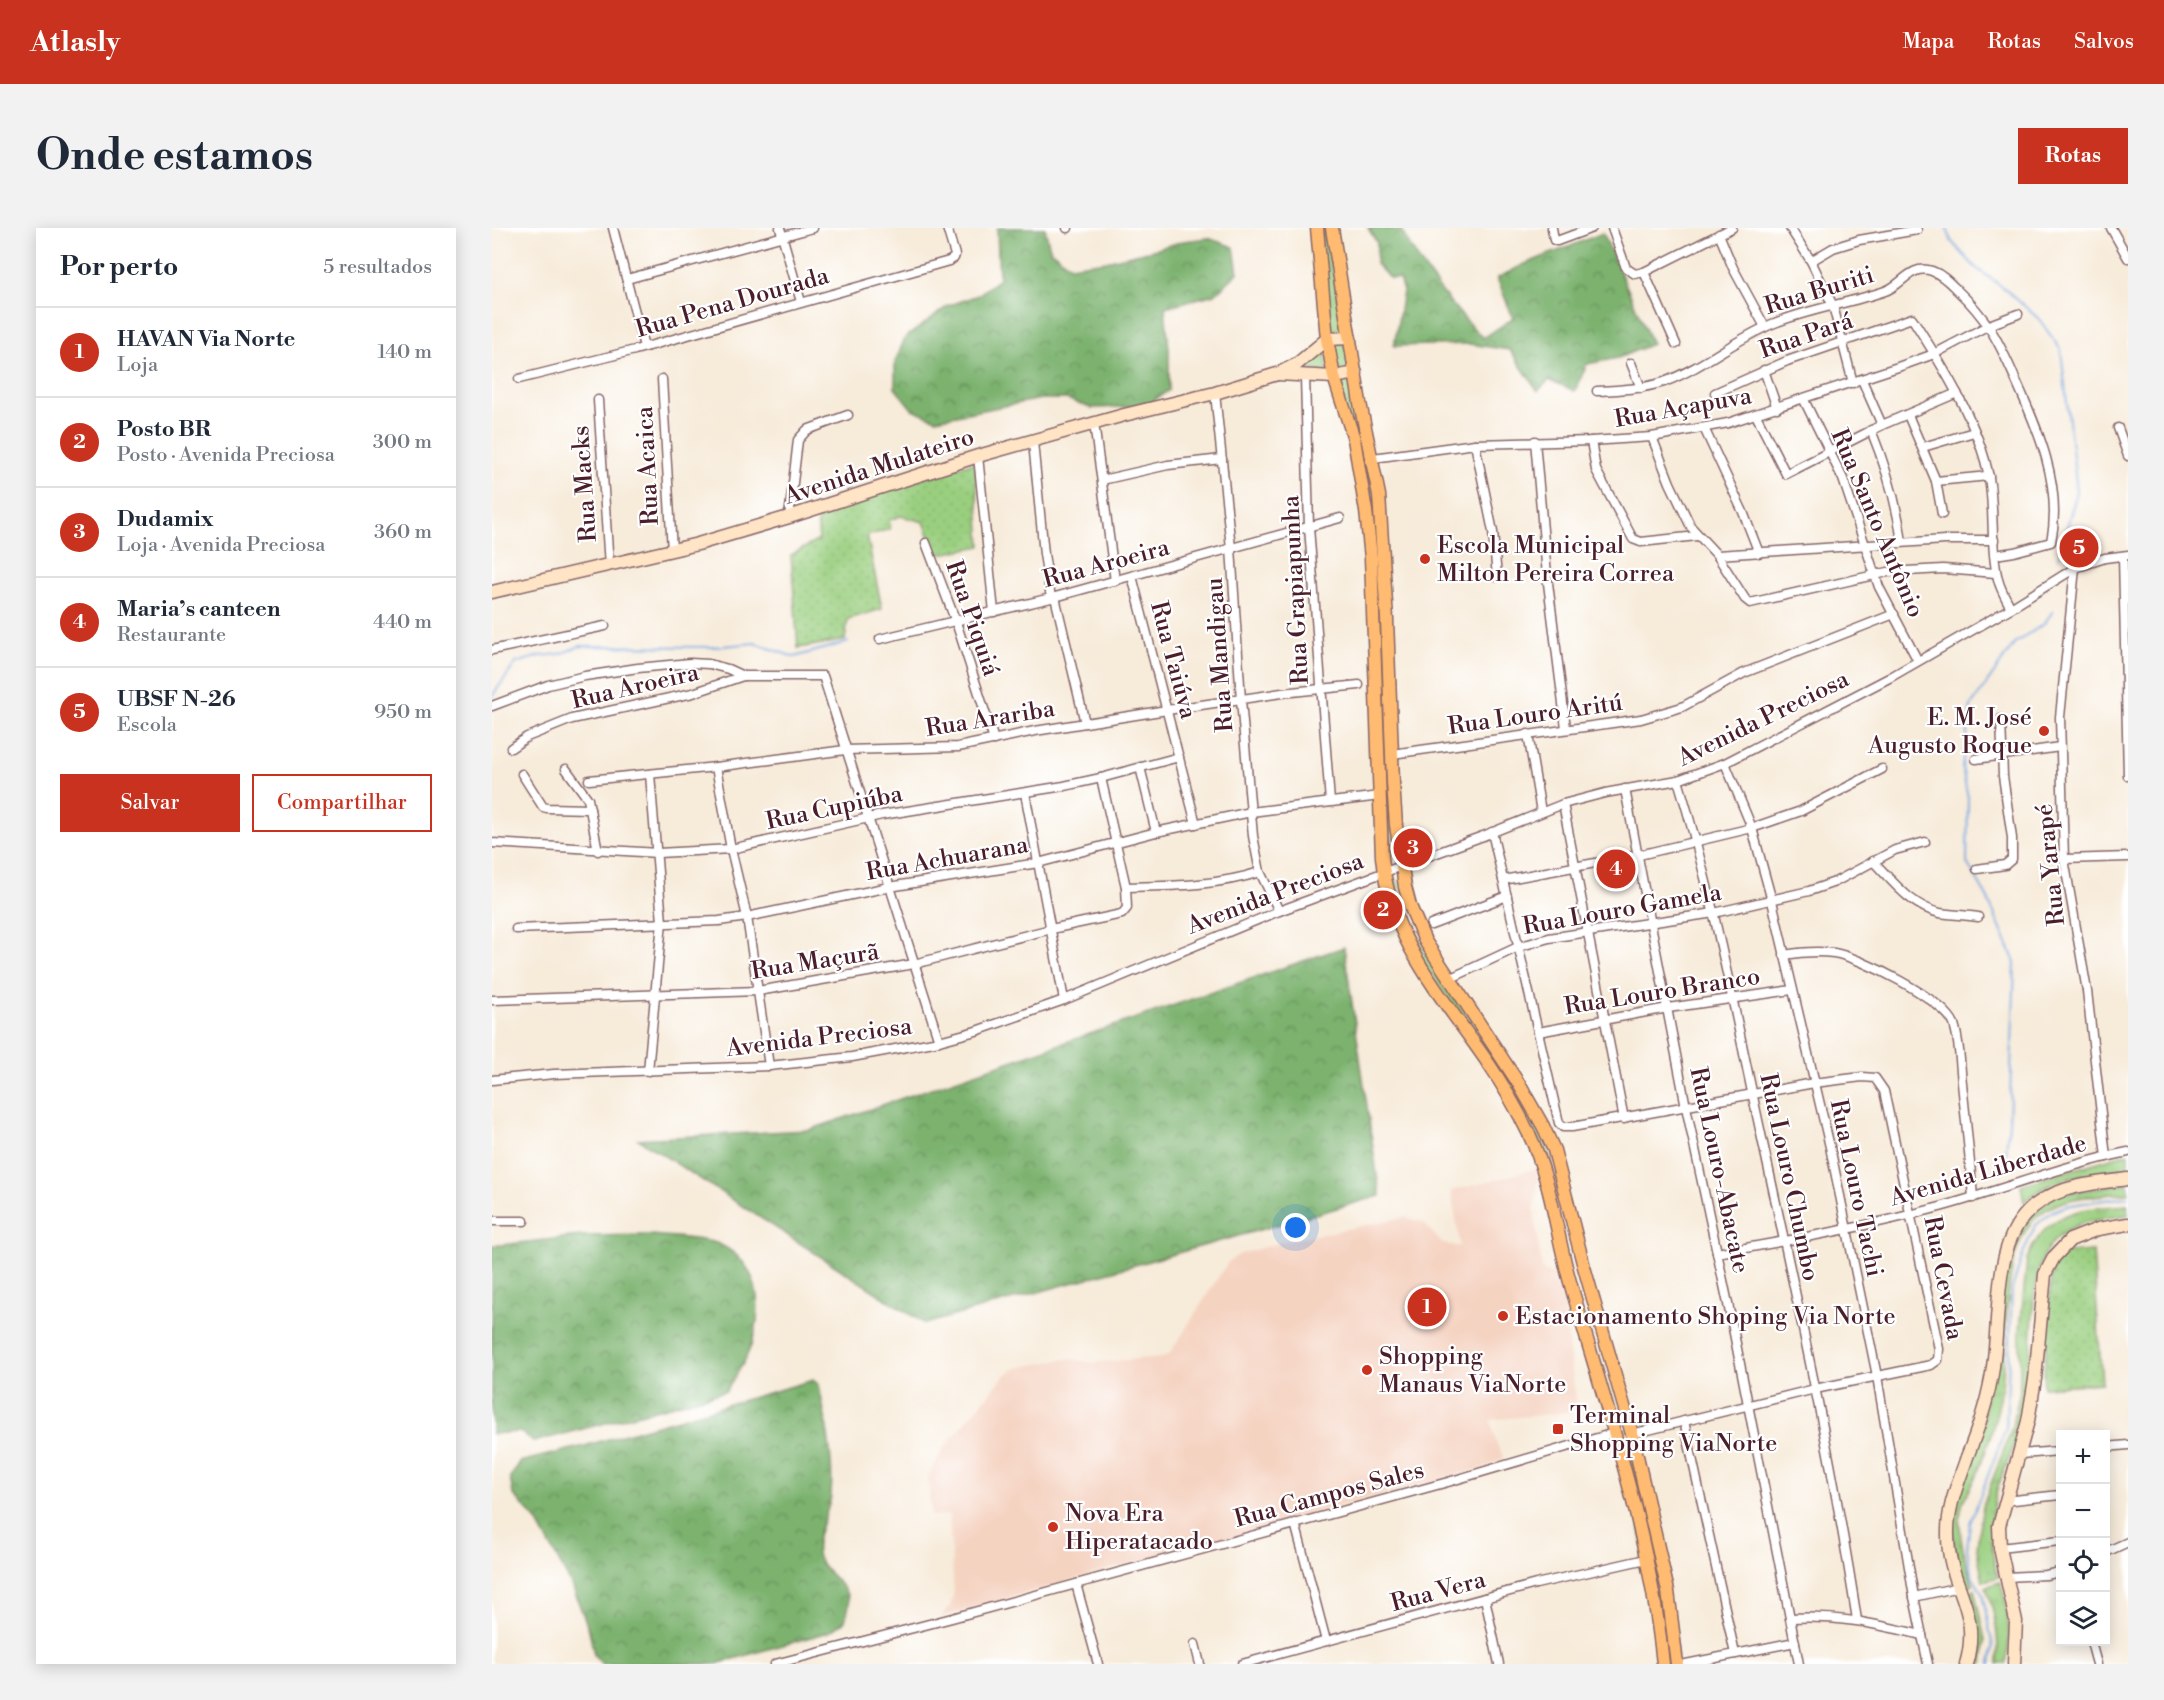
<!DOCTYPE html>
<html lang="pt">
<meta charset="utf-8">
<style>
body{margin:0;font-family:"Libre Bodoni",serif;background:#f2f2f3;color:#1f2937}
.controls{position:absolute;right:18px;bottom:18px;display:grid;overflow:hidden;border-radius:0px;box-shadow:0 3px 15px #0003}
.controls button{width:54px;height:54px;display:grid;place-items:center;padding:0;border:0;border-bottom:2px solid #e0e1e3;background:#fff;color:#1f2937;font:30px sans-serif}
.you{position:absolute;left:804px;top:1000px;width:21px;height:21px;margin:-15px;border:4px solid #fff;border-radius:50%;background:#1a73e8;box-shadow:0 0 0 9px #1a73e833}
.badge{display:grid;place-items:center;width:39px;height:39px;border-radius:50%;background:#c8321e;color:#fff;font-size:20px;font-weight:700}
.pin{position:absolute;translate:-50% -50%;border:3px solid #fff;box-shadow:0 2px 6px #0006}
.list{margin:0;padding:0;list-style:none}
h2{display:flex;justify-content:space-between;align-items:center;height:78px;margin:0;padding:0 24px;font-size:26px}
h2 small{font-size:20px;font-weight:400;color:#747a83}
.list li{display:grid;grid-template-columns:39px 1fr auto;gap:18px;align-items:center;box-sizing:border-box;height:90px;padding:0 24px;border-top:2px solid #e0e1e3}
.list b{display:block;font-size:22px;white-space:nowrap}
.list p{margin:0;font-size:20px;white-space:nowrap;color:#747a83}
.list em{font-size:20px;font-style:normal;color:#747a83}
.actions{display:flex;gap:12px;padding:18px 24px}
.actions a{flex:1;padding:14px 0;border:2px solid #c8321e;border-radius:0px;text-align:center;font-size:21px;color:#c8321e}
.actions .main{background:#c8321e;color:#fff}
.icon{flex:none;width:33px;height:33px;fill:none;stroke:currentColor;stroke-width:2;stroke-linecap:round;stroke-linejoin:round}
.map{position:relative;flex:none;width:1636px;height:1436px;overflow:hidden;border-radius:0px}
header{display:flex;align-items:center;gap:36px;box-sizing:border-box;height:84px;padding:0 30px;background:#c8321e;color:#fff}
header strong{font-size:28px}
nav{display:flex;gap:33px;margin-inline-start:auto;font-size:21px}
.intro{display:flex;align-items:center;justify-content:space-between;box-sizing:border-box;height:144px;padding:0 36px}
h1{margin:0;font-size:42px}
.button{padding:15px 27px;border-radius:0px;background:#c8321e;color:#fff;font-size:21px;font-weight:700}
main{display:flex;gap:36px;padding:0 36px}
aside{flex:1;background:#fff;border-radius:0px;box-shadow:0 3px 15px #0003}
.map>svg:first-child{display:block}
.built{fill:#f5d3c1}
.grass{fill:url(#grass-tufts);stroke:#727755;stroke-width:1.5}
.forest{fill:url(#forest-crowns);stroke:#62684c;stroke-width:1.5}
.park{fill:url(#park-dots);stroke:#727755;stroke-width:1.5}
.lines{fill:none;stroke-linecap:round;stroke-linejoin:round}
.stream{stroke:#74a4de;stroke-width:2}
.street-casing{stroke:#876668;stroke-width:11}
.secondary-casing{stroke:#876668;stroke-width:15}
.primary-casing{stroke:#876668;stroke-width:15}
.street{stroke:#fff;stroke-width:8}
.secondary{stroke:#ffe4c6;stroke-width:12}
.primary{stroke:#ffbb71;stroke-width:12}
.poi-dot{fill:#c8321e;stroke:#fff;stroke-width:2}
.labels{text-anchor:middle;stroke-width:4.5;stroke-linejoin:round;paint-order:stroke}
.street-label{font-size:24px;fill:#4a1f2b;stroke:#fff}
.poi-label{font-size:24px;fill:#4a1f2b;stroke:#fff;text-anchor:start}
</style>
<header>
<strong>Atlasly</strong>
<nav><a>Mapa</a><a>Rotas</a><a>Salvos</a></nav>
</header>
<div class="intro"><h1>Onde estamos</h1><a class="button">Rotas</a></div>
<main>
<aside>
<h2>Por perto<small>5 resultados</small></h2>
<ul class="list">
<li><span class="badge">1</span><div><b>HAVAN Via Norte</b><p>Loja</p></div><em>140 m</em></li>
<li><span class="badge">2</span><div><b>Posto BR</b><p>Posto · Avenida Preciosa</p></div><em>300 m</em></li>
<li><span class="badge">3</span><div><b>Dudamix</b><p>Loja · Avenida Preciosa</p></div><em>360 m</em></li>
<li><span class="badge">4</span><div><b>Maria’s canteen</b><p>Restaurante</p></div><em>440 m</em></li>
<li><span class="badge">5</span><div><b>UBSF N-26</b><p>Escola</p></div><em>950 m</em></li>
</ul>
<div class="actions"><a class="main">Salvar</a><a>Compartilhar</a></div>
</aside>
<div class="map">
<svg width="1636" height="1436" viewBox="0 0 1636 1436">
<defs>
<pattern id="grass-tufts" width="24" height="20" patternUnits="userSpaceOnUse" patternTransform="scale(1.5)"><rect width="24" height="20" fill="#9acf7f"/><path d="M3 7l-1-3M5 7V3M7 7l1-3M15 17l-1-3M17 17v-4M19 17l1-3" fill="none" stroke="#86b16e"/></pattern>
<pattern id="forest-crowns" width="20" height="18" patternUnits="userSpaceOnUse" patternTransform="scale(1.5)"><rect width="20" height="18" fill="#7bb26e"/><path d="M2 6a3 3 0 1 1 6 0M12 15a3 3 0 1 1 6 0" fill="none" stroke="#67905b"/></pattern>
<pattern id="park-dots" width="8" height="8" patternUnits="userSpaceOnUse" patternTransform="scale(1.5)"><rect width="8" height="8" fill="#9acf7f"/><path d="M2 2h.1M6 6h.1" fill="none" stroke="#86b16e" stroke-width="1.8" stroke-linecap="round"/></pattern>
</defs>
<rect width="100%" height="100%" fill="#fff"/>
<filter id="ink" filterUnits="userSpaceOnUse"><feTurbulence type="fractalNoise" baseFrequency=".0167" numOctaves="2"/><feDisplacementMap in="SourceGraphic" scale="12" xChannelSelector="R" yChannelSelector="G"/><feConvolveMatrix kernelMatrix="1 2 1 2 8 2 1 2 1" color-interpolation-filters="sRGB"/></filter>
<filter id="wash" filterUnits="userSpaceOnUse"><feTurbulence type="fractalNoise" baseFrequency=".008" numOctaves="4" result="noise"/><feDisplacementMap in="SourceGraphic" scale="24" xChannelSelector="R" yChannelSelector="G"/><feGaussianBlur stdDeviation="1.35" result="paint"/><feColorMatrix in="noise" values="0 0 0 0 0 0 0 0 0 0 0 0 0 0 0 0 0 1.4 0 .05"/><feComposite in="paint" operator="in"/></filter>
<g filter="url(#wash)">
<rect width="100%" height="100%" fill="#f7ebd9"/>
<path class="built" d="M1044 941 1046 953 1042 983 1050 1042 1063 1047 1071 1058 1077 1122 1084 1172 1083 1178 1078 1184 998 1192 1005 1216 1012 1230 992 1240 872 1271 778 1299 636 1336 449 1389 458 1378 462 1364 457 1287 439 1288 436 1250 451 1221 514 1146 524 1140 573 1131H582L598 1135 670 1129 677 1127 736 1034 748 1026 790 1014 913 989 932 995 950 1015 959 1018H968L959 963Z"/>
<g class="grass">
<path d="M828 0H833L851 103 842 101 838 103Z"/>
<path d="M843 115H852L853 118 857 142 847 144 841 119Z"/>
<path d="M833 121 836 145 809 139V136Z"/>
<path d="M860 149 881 267 888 323 900 624 898 626 895 625 884 365 847 150Z"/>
<path d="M902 651 905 652 934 728 1033 871 1061 934 1058 941 1032 881 930 732 917 704 900 655Z"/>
<path d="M1636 925V941C1598 945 1562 947 1532 974L1529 957Z"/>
<path d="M1636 955V965C1604 968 1560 967 1538 996 1508 1036 1517 1115 1509 1165 1504 1192 1496 1218 1486 1244 1481 1256 1471 1268 1469 1281 1465 1307 1473 1332 1481 1357L1473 1359 1461 1318 1460 1284 1491 1193 1513 1040 1532 992 1564 967Z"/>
<path d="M1636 977V987C1606 991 1573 993 1555 1022 1546 1037 1544 1053 1542 1070 1539 1114 1538 1160 1527 1202 1520 1229 1504 1254 1501 1281 1498 1304 1499 1326 1506 1349L1491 1353 1485 1322 1487 1300 1492 1274 1519 1203 1528 1164V1103L1535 1031C1555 981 1589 981 1636 977Z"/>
<path d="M1132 1218H1137L1170 1359 1180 1436H1174Z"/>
<path d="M1508 1354C1517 1379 1519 1410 1514 1436H1506C1507 1407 1503 1387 1494 1359Z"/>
<path d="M1482 1362 1493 1412 1491 1436H1477C1482 1411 1483 1390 1476 1365Z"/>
</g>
<g class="forest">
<path d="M505 0H553L558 21 578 38 614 33 665 21 691 13 716 10 742 19 746 45 723 66 673 79 677 121V162L657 176 632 179 599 180 575 171H549L444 191 420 181 403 160V134L413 110 456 78 486 67 507 51Z"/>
<path d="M876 0H908C930 41 958 77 991 110L1021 90 1005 50 1033 36 1111 5 1160 116 1126 130 1095 136 1083 163 1057 152 1046 163 1018 122 978 116 902 118 911 63 907 51 897 50 884 36 885 15Z"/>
<path d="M852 719 888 968 433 1096 146 911 317 902Z"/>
<path d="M158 1007C172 1008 218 1011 227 1016 273 1038 273 1090 253 1132 248 1142 240 1153 234 1163L42 1214 28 1204 0 1206V1018L89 1008Z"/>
<path d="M321 1152 327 1157C334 1193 342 1231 339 1267 337 1287 322 1304 325 1325 328 1345 356 1354 357 1375 357 1380 354 1388 353 1393L337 1404 224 1436H110L102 1427 97 1402 81 1360 45 1293 21 1266 18 1250 28 1234 92 1218Z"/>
</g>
<g class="park">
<path d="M483 234 489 318 445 327 432 294 409 288 397 292 398 301 375 308 390 381 356 391 353 412 306 420 299 327 327 312 325 291 340 287 339 284 352 278V274Z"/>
<path d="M1601 1023 1610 1155 1551 1159 1559 1050 1564 1035 1574 1025Z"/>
</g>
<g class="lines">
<g class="stream">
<path d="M1455 0 1459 13 1484 40 1512 60 1547 91 1569 122 1585 264 1566 330"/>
<path d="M0 468 24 435 48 428 68 426 88 418 221 419 263 415 302 429 356 414"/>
<path d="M1512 942 1517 896 1523 734 1495 669 1475 635 1476 570 1470 539 1479 478 1523 415 1552 396 1561 383"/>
<path d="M1499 1436 1501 1419 1490 1365 1479 1346 1475 1320 1478 1295 1514 1200 1520 1061 1532 1023 1543 998 1559 984 1574 978 1597 974 1636 969"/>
</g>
</g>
</g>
<g filter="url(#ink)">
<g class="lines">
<defs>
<g id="street">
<path d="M121 0 152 119"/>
<path d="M288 0 309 74"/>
<path d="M575 0H576"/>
<path d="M1060 0 1062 12 1065 13 1100 0"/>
<path d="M1120 0 1134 40 1143 46 1152 44 1240 0"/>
<path d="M1298 0 1319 33 1341 78 1361 155"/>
<path d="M1619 0 1636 30"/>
<path d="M1227 6 1241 40 1273 99"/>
<path d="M1319 33 1341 20 1367 12 1425 2"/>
<path d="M1152 44 1184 116"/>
<path d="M135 51 321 0"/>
<path d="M1139 135 1149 160"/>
<path d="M1272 142 1285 180"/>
<path d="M813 148 817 299 838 574"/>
<path d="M27 151 143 122 457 33 462 30 463 27 455 0"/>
<path d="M170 151 180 323"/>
<path d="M1370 152 1390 197"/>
<path d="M1105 163C1127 162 1150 161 1172 154 1210 140 1242 112 1280 96 1316 81 1355 76 1393 63 1411 57 1418 36 1440 43 1451 47 1458 55 1465 62 1495 90 1506 112 1522 148 1545 199 1571 256 1559 314L1522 324 1503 327"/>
<path d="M723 165 739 320 749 472 761 608 768 644 787 683"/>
<path d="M1223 165 1295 133 1420 90C1449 135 1488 198 1497 250 1503 282 1498 322 1506 351 1508 361 1514 370 1519 380"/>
<path d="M106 172 117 338"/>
<path d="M1312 172 1351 251 1387 359 1426 433"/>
<path d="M1264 187 1294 246 1390 197 1465 165"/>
<path d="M1416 187 1444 253 1450 286"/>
<path d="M602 195 623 353"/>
<path d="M1212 200 1251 284 1267 325"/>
<path d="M1626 200 1636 228"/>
<path d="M1379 202C1394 239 1405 275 1410 314"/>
<path d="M1160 209 1178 255 1199 299 1225 327 1253 371 1258 375 1396 344 1451 341 1504 345"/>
<path d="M1043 213 1055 347 1074 500"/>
<path d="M1099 213 1104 242 1141 311 1149 314 1205 308"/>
<path d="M541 214 552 326 559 370"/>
<path d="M983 216 1001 304 1005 349"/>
<path d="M1431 219 1482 204"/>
<path d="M486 228 502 384"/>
<path d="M881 230 983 216 1099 213 1160 209 1236 195 1406 139 1442 126 1497 97 1526 86"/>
<path d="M610 252 676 237 730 231"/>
<path d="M1444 253 1497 248"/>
<path d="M297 289 306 212 315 202 356 187"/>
<path d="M434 315 464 394 502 512"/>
<path d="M1225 327 1453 312H1502"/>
<path d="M1631 328 1636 548"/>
<path d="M1583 340 1568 489 1572 631 1595 763 1614 929"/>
<path d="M640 348 704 596"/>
<path d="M563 369 593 495"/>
<path d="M388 411 563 369 848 290"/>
<path d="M0 422 113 398"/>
<path d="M0 478 56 457 93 448 146 440 198 435 217 436 236 441 251 448"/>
<path d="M1036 506 1049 584"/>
<path d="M19 520 35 509 80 491 201 465 251 448H331L447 813"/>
<path d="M900 526 1149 491 1190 479 1252 445 1402 386"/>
<path d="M1484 531 1568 519"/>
<path d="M1233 535 1260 600 1280 673 1338 919 1385 1148 1422 1369 1436 1436"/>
<path d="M224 539 239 621 255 689 277 838"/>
<path d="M648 539 664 604"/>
<path d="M74 541 96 571 106 623"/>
<path d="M30 546 51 579 55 580 98 581"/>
<path d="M97 552 224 539 353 522 466 519 543 503 675 482 790 465 867 457"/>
<path d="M1186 552C1222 669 1243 787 1269 906 1304 1067 1340 1229 1365 1392"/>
<path d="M1133 561 1194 879 1239 1090 1307 1436"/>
<path d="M533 565 572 772"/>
<path d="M1071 576 1132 891"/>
<path d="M1000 604 1067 895 1071 899H1080L1322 855 1370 849 1383 850 1392 863 1447 1121 1446 1132 1439 1137 1323 1161 1140 1206"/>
<path d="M0 615 166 625 239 621 390 587 572 558 609 550 687 529"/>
<path d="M1572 631 1636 629"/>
<path d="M1381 633C1400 653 1420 679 1448 685 1460 687 1474 687 1486 689"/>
<path d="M1485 641 1513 637 1520 631V610L1511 548 1509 491"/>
<path d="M1011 652 1147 627 1260 600 1309 583 1390 541"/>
<path d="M634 659C679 658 725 658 768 644"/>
<path d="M939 697 1015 668"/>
<path d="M24 701 227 693 255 689 397 659 546 635 664 604 759 584 888 568"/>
<path d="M1292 727C1309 724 1325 723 1342 725 1368 729 1453 772 1462 796 1468 815 1468 836 1470 855 1474 893 1478 931 1481 970"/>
<path d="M957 751 1026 719 1057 710 1222 685 1317 663 1343 654 1403 622 1433 614"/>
<path d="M0 772 266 763 422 736 559 701 630 686 635 680 634 659 609 550"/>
<path d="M1046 804 1176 780 1300 762"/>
<path d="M156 843 170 694 158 546"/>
<path d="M0 852 62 846 277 838 360 829 447 813 484 803 572 772 787 683 991 608 1071 576 1113 565 1186 552 1233 535 1397 450 1519 380 1583 340 1613 330 1636 327"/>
<path d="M0 993H32"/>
<path d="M1225 1025C1300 1012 1375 999 1448 979 1511 962 1572 937 1636 924"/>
<path d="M1192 1193 1243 1426"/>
<path d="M1614 1219 1636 1217"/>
<path d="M1528 1226 1568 1223"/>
<path d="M1513 1273 1568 1267"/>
<path d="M803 1295 834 1413"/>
<path d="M1508 1320 1568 1313"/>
<path d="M1614 1324 1636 1314"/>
<path d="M1514 1349 1554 1347 1568 1344"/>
<path d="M584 1356 606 1436"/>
<path d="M1422 1369 1467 1359"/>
<path d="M993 1370 1007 1436"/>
<path d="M1298 1390C1347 1387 1383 1396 1430 1407"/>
<path d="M1599 1414 1605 1436"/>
<path d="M703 1416 708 1436"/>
<path d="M283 1436 460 1390 956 1254 1122 1205"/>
<path d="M750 1436 1044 1356 1154 1331"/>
<path d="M1194 1436 1303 1414"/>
</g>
<g id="secondary">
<path d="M786 146 842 149 864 145"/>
<path d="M0 364 206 316 297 289 486 228 632 187 723 165 785 146 805 136 835 111 858 110"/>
<path d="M1474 1436C1490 1381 1456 1358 1456 1308 1455 1279 1466 1256 1475 1229 1485 1204 1494 1178 1499 1151 1509 1104 1499 1026 1532 988 1558 957 1599 956 1636 951"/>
<path d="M1522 1436 1524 1393 1508 1320 1507 1298 1536 1193 1543 1151 1553 1046 1562 1029 1578 1012 1606 1001 1636 996"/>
</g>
<g id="primary">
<path d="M825 0 835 111 842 149 862 211 874 283 879 330 890 629C898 713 951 769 996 835 1011 857 1025 881 1037 906 1059 951 1064 1005 1078 1054 1114 1179 1158 1306 1171 1436"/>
<path d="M840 0 868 175 887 267 895 391 901 554 904 597 913 659 918 678 933 713 1027 856 1051 898 1062 922 1092 1039 1140 1206 1176 1363 1185 1436"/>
</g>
</defs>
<use href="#street" class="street-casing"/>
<use href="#secondary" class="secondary-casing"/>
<use href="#primary" class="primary-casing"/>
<use href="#street" class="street"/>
<use href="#secondary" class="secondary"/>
<use href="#primary" class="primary"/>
</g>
</g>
<g class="poi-dot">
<circle cx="933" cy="331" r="6"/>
<circle cx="1552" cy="503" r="6"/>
<circle cx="1011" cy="1088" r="6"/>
<circle cx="875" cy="1142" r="6"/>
<rect x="1060" y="1195" width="12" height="12" rx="3"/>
<circle cx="561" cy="1299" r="6"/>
</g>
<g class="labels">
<g class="street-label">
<text transform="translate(1327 62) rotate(-17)" y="8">Rua Buriti</text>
<text transform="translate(240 74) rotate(-16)" y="8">Rua Pena Dourada</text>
<text transform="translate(1314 107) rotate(-19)" y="8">Rua Pará</text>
<text transform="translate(1191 179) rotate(-10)" y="8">Rua Açapuva</text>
<text transform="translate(155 238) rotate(-93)" y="8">Rua Acaica</text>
<text transform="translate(387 238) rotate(-18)" y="8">Avenida Mulateiro</text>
<text transform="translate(92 256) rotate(-94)" y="8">Rua Macks</text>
<text transform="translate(1386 295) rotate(67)" y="8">Rua Santo Antônio</text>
<text transform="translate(614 335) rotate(-15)" y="8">Rua Aroeira</text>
<text transform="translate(803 362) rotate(-93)" y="8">Rua Grapiapunha</text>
<text transform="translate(481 390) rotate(71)" y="8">Rua Piquiá</text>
<text transform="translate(727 427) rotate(-94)" y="8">Rua Mandigau</text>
<text transform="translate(682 432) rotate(75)" y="8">Rua Taiúva</text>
<text transform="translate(143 458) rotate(-13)" y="8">Rua Aroeira</text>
<text transform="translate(1043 486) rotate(-8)" y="8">Rua Louro Aritú</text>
<text transform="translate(498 490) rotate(-9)" y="8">Rua Arariba</text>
<text transform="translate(1271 490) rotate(-26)" y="8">Avenida Preciosa</text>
<text transform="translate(342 579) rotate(-12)" y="8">Rua Cupiúba</text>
<text transform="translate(455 630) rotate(-10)" y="8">Rua Achuarana</text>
<text transform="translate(1558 637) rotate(-96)" y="8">Rua Yarapé</text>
<text transform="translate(783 665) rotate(-21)" y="8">Avenida Preciosa</text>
<text transform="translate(1130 681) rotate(-10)" y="8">Rua Louro Gamela</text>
<text transform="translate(323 733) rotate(-9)" y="8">Rua Maçurã</text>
<text transform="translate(1170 763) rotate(-9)" y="8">Rua Louro Branco</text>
<text transform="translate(327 809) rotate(-7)" y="8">Avenida Preciosa</text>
<text transform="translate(1228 942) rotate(78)" y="8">Rua Louro-Abacate</text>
<text transform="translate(1496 942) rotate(-16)" y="8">Avenida Liberdade</text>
<text transform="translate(1298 949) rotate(78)" y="8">Rua Louro Chumbo</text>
<text transform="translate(1365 960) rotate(78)" y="8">Rua Louro Tachi</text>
<text transform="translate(1452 1050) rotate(79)" y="8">Rua Cevada</text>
<text transform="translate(837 1266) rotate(-15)" y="8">Rua Campos Sales</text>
<text transform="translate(946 1363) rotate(-15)" y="8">Rua Vera</text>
</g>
<g class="poi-label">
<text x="945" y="325">Escola Municipal<tspan x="945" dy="28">Milton Pereira Correa</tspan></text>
<text x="1540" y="497" text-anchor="end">E. M. José<tspan x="1540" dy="28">Augusto Roque</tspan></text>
<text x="1023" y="1096">Estacionamento Shoping Via Norte</text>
<text x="887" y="1136">Shopping<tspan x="887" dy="28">Manaus ViaNorte</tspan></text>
<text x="1078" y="1195">Terminal<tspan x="1078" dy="28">Shopping ViaNorte</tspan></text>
<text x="573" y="1293">Nova Era<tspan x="573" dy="28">Hiperatacado</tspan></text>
</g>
</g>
</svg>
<div class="controls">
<button>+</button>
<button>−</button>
<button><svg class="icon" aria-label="locate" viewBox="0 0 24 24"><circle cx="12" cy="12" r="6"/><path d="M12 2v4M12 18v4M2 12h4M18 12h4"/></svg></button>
<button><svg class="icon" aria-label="layers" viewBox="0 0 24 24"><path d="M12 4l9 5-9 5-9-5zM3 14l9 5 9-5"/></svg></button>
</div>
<div class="you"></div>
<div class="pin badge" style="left:935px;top:1079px">1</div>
<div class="pin badge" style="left:891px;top:682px">2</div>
<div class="pin badge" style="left:921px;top:620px">3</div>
<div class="pin badge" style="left:1124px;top:641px">4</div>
<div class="pin badge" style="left:1587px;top:320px">5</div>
</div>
</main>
